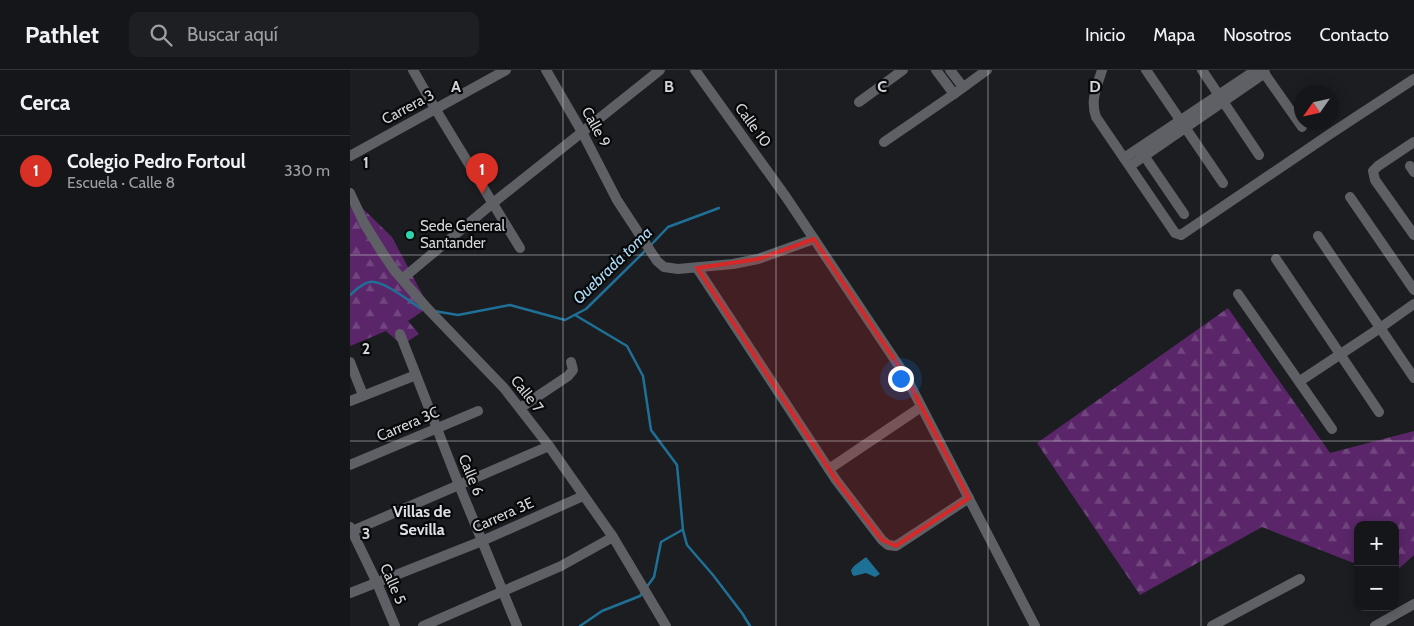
<!DOCTYPE html>
<html lang="es">
<meta charset="utf-8">
<style>
body{margin:0;font-family:Cabin,sans-serif;background:#1e1f22;color:#f1f3f6}
.controls{position:absolute;right:15px;bottom:15px;display:grid;overflow:hidden;border-radius:10px;box-shadow:0 2px 12px #0003}
.controls button{width:45px;height:45px;display:grid;place-items:center;padding:0;border:0;border-bottom:1px solid #343538;background:#151619;color:#f1f3f6;font:25px sans-serif}
.compass{position:absolute;left:944px;top:15px;width:45px;height:45px;border-radius:50%;background:#151619;box-shadow:0 2px 12px #0003;rotate:236deg}
.you{position:absolute;left:550px;top:308px;width:18px;height:18px;margin:-12px;border:4px solid #fff;border-radius:50%;background:#1a73e8;box-shadow:0 0 0 8px #1a73e833}
.badge{display:grid;place-items:center;width:32px;height:32px;border-radius:50%;background:#d93025;color:#fff;font-size:16px;font-weight:700}
.pin{position:absolute;translate:-50% -41px;filter:drop-shadow(0 1px 2px #0008)}
.pin::after{content:'';position:absolute;top:26px;width:18px;height:15px;background:inherit;clip-path:polygon(0 0,100% 0,50% 100%)}
.list{margin:0;padding:0;list-style:none}
h2{display:flex;justify-content:space-between;align-items:center;height:65px;margin:0;padding:0 20px;font-size:21px}
h2 small{font-size:16px;font-weight:400;color:#9d9fa2}
.list li{display:grid;grid-template-columns:32px 1fr auto;gap:15px;align-items:center;box-sizing:border-box;height:70px;padding:0 20px;border-top:1px solid #343538}
.list b{display:block;font-size:19px;white-space:nowrap}
.list p{margin:0;font-size:16px;white-space:nowrap;color:#9d9fa2}
.list em{font-size:16px;font-style:normal;color:#9d9fa2}
.icon{flex:none;width:28px;height:28px;fill:none;stroke:currentColor;stroke-width:2;stroke-linecap:round;stroke-linejoin:round}
.map{position:relative;flex:none;width:1064px;height:556px;overflow:hidden}
header{display:flex;align-items:center;gap:30px;box-sizing:border-box;height:70px;padding:0 25px;background:#151619;border-bottom:1px solid #343538}
header strong{font-size:24px}
nav{display:flex;gap:28px;margin-inline-start:auto;font-size:18px}
.search{width:350px;height:45px;background:#1e1f22;display:flex;align-items:center;gap:12px;box-sizing:border-box;padding:0 18px;border-radius:10px;color:#9d9fa2;font-size:19px}
main{display:flex}
aside{flex:1;background:#151619}
.map>svg:first-child{display:block}
.forest{fill:url(#forest-firs)}
.water{fill:#1f7097}
.lines{fill:none;stroke-linecap:round;stroke-linejoin:round}
.stream{stroke:#1f7097;stroke-width:2.5}
.minor{stroke:#5f6065;stroke-width:10}
.marked{fill:#d62828;fill-opacity:0.2;stroke:#d62828;stroke-width:4;stroke-linejoin:round}
.grid{fill:none;stroke:#d4d5d8;stroke-width:1;stroke-opacity:0.55}
.poi-dot{fill:#2cd5ab;stroke:#070809;stroke-width:2}
.labels{text-anchor:middle;stroke-width:4.5;stroke-linejoin:round;paint-order:stroke}
.street-label{font-size:15px;fill:#d4d5d8;stroke:#070809}
.poi-label{font-size:15px;fill:#d4d5d8;stroke:#070809;text-anchor:start}
.water-label{font-size:16px;font-style:italic;fill:#acd9f4;stroke:#070809}
.neighbourhood-label{font-size:16px;font-weight:bold;fill:#dfe0e7;stroke:#070809}
.grid-label{font-size:16px;text-anchor:middle;font-weight:bold;fill:#d4d5d8;stroke:#070809;stroke-width:4.5;stroke-linejoin:round;paint-order:stroke}
</style>
<header>
<strong>Pathlet</strong>
<div class="search"><svg class="icon" aria-label="search" viewBox="0 0 24 24"><circle cx="10" cy="10" r="6"/><path d="M15 15l6 6"/></svg>Buscar aquí</div>
<nav><a>Inicio</a><a>Mapa</a><a>Nosotros</a><a>Contacto</a></nav>
</header>
<main>
<aside>
<h2>Cerca<small></small></h2>
<ul class="list">
<li><span class="badge">1</span><div><b>Colegio Pedro Fortoul</b><p>Escuela · Calle 8</p></div><em>330 m</em></li>
</ul>
</aside>
<div class="map">
<svg width="1064" height="556" viewBox="0 0 1064 556">
<defs>
<pattern id="forest-firs" width="22" height="20" patternUnits="userSpaceOnUse" patternTransform="scale(1.25)"><rect width="22" height="20" fill="#5a2669"/><path d="M5 1l3.5 6h-7zM16 11l3.5 6h-7z" fill="#71457e"/></pattern>
</defs>
<rect width="100%" height="100%" fill="#1c1d21"/>
<g class="forest">
<path d="M7 133 42 167 79 237 58 251 69 264 52 275 36 261 0 276V137Z"/>
<path d="M878 238 980 383 1064 361V485L1045 502V455H1008V494L1001 492 912 457 790 525 687 373Z"/>
</g>
<path class="water" d="M516 487 530 504 525 507 516 503 504 506 502 504 501 500 504 496Z"/>
<g class="lines">
<g class="stream">
<path d="M300 176 318 157 369 138"/>
<path d="M0 225C6 220 12 213 20 212 33 210 59 231 70 238L73 239"/>
<path d="M84 241 108 245 160 235 215 250 236 239 296 180"/>
<path d="M225 245 277 276 293 306 301 360 327 395 333 460 337 475 363 505 392 543 400 556"/>
<path d="M296 518 304 507 311 472 332 460"/>
<path d="M230 556 252 541 290 526 292 523"/>
</g>
<g class="minor">
<path d="M63 0 86 40 170 178"/>
<path d="M196 0 232 62 267 130 307 191 314 197 328 199 383 194 408 189 464 169"/>
<path d="M345 0 436 127 555 305 685 556"/>
<path d="M586 0 604 24"/>
<path d="M600 0 613 17"/>
<path d="M752 0C747 16 740 30 746 47L825 163 831 165 980 64 1064 9"/>
<path d="M796 0 873 113"/>
<path d="M852 0 909 85"/>
<path d="M912 0 952 57"/>
<path d="M509 32 553 0"/>
<path d="M534 72 604 24 637 0"/>
<path d="M1064 72 1028 96 1023 101 1025 110 1064 165"/>
<path d="M791 81 834 144"/>
<path d="M0 86 156 0"/>
<path d="M774 88 906 0"/>
<path d="M780 96 915 3"/>
<path d="M1060 96 1064 102"/>
<path d="M0 123 14 153 32 182 44 200 77 238 154 318 199 376 263 467 316 556"/>
<path d="M1000 127 1064 220"/>
<path d="M968 166 1064 308"/>
<path d="M926 189 1029 342"/>
<path d="M347 198 486 410 532 470 538 475 546 476 619 428"/>
<path d="M52 209 143 133 310 0"/>
<path d="M888 224 982 359"/>
<path d="M50 264 109 415 167 556"/>
<path d="M0 292 13 325"/>
<path d="M950 311 1030 258 1064 234"/>
<path d="M0 331 66 305"/>
<path d="M170 338 218 306 223 300 221 292"/>
<path d="M0 395 128 341"/>
<path d="M479 399 571 337"/>
<path d="M0 457 27 513 45 556"/>
<path d="M0 462 199 376"/>
<path d="M0 523 132 471 233 426"/>
<path d="M73 556 211 496 263 467"/>
<path d="M862 556 950 509"/>
<path d="M1025 556 1064 534"/>
</g>
</g>
<path class="marked" d="M464 169 555 305 619 428 546 476 532 470 486 410 347 198 408 189Z"/>
<path class="grid" d="M213 0V556M426 0V556M638 0V556M851 0V556M0 185H1064M0 371H1064"/>
<circle class="poi-dot" cx="60" cy="165" r="5"/>
<g class="labels">
<g class="street-label">
<text transform="translate(58 37) rotate(-28)" y="5">Carrera 3</text>
<text transform="translate(403 55) rotate(54)" y="5">Calle 10</text>
<text transform="translate(246 57) rotate(61)" y="5">Calle 9</text>
<text transform="translate(177 324) rotate(51)" y="5">Calle 7</text>
<text transform="translate(58 354) rotate(-23)" y="5">Carrera 3C</text>
<text transform="translate(121 405) rotate(68)" y="5">Calle 6</text>
<text transform="translate(153 445) rotate(-24)" y="5">Carrera 3E</text>
<text transform="translate(43 514) rotate(66)" y="5">Calle 5</text>
</g>
<g class="poi-label">
<text x="70" y="161">Sede General<tspan x="70" dy="17">Santander</tspan></text>
</g>
<g class="water-label">
<text transform="translate(262 195) rotate(-44)" y="6">Quebrada toma</text>
</g>
<g class="neighbourhood-label">
<text x="72" y="447">Villas de<tspan x="72" dy="18">Sevilla</tspan></text>
</g>
</g>
<g class="grid-label">
<text x="106" y="22">A</text>
<text x="319" y="22">B</text>
<text x="532" y="22">C</text>
<text x="745" y="22">D</text>
<text x="16" y="98">1</text>
<text x="16" y="284">2</text>
<text x="16" y="469">3</text>
</g>
</svg>
<div class="controls">
<button>+</button>
<button>−</button>
</div>
<svg class="compass" viewBox="-18 -18 36 36"><path d="M0-13l5 13h-10z" fill="#e53935"/><path d="M0 13l5-13h-10z" fill="#9d9fa2"/></svg>
<div class="you"></div>
<div class="pin badge" style="left:132px;top:124px">1</div>
</div>
</main>
